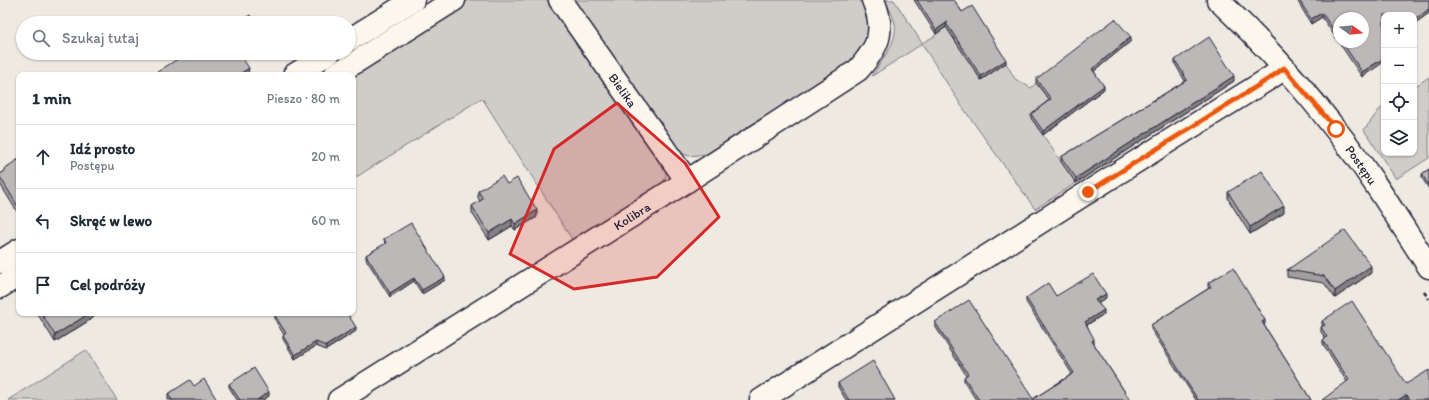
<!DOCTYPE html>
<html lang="pl">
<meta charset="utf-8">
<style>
body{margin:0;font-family:Itim,sans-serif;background:#f6f6f7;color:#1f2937}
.controls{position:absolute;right:12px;top:12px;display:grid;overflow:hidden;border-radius:8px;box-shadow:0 1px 3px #0004}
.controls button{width:36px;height:36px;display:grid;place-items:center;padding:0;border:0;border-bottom:1px solid #e0e1e3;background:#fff;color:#1f2937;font:20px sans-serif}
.compass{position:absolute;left:1333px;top:12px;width:36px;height:36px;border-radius:50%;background:#fff;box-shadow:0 1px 3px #0004;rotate:105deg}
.stop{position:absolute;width:12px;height:12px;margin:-9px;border:3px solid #ea580c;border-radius:50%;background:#fff}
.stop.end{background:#ea580c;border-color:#fff;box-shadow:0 1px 4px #0008}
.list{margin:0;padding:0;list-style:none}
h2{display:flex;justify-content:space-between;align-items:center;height:52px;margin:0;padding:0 16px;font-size:17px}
h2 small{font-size:13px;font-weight:400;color:#747a83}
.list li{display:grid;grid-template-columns:26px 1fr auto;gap:12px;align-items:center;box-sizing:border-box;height:64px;padding:0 16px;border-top:1px solid #e0e1e3}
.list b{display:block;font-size:15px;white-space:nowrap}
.list p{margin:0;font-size:13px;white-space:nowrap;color:#747a83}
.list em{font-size:13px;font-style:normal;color:#747a83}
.icon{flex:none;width:22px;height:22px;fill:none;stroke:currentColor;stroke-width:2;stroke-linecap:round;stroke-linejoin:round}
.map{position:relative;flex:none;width:1429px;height:400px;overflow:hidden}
.search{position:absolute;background:#fff;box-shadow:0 1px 3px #0004;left:16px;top:16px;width:340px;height:44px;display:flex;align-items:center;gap:10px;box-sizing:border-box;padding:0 14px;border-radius:22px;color:#747a83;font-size:15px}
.panel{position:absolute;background:#fff;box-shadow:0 1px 3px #0004;left:16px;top:72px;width:340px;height:244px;border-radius:8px}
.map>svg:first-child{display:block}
.green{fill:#d0cdc9;stroke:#797882}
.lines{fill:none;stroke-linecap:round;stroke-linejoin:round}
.minor-casing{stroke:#22223b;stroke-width:25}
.path{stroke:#22223b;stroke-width:2.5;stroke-dasharray:4 3;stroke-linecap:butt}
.minor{stroke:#fbf7ec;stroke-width:22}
.wall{fill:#a29e9e;stroke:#22223b;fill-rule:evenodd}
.shaded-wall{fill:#848181;stroke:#22223b}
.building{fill:#bcb8b8;stroke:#22223b}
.route{stroke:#ea580c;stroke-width:5}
.marked{fill:#d62828;fill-opacity:0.2;stroke:#d62828;stroke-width:3;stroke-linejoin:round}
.labels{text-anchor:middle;stroke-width:3;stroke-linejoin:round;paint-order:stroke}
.street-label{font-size:13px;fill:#22223b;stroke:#fbf7ec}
</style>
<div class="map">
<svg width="1429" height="400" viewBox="0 0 1429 400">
<rect width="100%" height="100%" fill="#eeeae2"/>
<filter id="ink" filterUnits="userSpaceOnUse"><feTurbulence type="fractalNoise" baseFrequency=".025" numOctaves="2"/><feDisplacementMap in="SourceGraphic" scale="8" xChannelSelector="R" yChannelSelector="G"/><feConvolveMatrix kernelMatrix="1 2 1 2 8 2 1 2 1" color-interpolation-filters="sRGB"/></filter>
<g filter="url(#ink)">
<g class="green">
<path d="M466 0H547L568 22 666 171V177L662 184 573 241 482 98 353 179V75H348Z"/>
<path d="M567 0H863L870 30 866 39 852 65 708 154 689 156 676 151Z"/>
<path d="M885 0H894L922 43 935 36 936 34 946 27 981 80 1006 63 1015 79 1031 88 1036 83 1051 102 1031 118 1076 183 1035 209 961 105 922 44 872 76C881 61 898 42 895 24 894 16 888 7 885 0Z"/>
<path d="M1429 77V158L1396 179 1364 130 1380 109 1384 106V153H1414V87Z"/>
<path d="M86 350 117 400H8Z"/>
</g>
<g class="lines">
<defs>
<g id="minor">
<path id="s1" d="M560 0 687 181"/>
<path id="s2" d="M1218 0C1260 40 1300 83 1336 130 1370 173 1399 221 1429 267"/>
<path d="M349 40 413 0"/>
<path d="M294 75 329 53"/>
<path d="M335 75 454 0"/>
<path d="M0 262 19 250"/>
<path d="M0 287 19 275"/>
<path id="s3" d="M339 400 687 181 858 70C879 46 886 31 873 0"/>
<path d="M761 400C930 292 1099 184 1270 78L1284 68"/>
</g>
</defs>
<use href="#minor" class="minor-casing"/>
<path class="path" d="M1424 292 1429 299"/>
<use href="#minor" class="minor"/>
</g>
<g class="wall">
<path d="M914 0H954L962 12 1006 63 981 80 946 27 936 34Z"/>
<path d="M1297 0H1429V13L1414 24V15L1362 77 1322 17 1311 24ZM1339 18 1363 42H1339Z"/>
<path d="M1131 41 1094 71 1104 89 1043 135 1031 118V114L1049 100 1036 83V79Z"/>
<path d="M1175 60 1234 81 1076 183 1061 162V157L1185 81 1175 64Z"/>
<path d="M19 159V215L0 184V174L4 172V169Z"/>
<path d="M1429 169V189L1422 178V174Z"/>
<path d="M507 184 537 217 515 230 512 226 489 240 472 213V206L480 201 478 198V191Z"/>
<path d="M1228 192 1284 213 1250 234 1228 199Z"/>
<path d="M384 239 445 280 422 294 414 281 390 297 366 259V255L385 244Z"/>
<path d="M1287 270 1371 273 1335 298 1324 283 1287 277Z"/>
<path d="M1208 283 1265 324 1264 325 1311 400H1196L1151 329V325L1209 288 1208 287Z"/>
<path d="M1056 296 1106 298 1098 302 1104 314 1087 325 1094 343V344L1130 400H976L964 381V377L966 375 935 326V322L1033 399 1072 374 1026 302V298Z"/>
<path d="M37 313H93V318L55 342Z"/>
<path d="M275 316 356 331 326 350 316 346 295 359 283 339V336L284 335 275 320Z"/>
<path d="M1322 321 1406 384 1429 400H1407V399L1347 382 1323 344V340L1325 338 1321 332V327H1323L1322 325Z"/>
<path d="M838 383 895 400H846L838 387Z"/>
<path d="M229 384 269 396 263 400H237L229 387Z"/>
<path d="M194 386 217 400H168V394Z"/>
</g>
<g class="shaded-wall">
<path d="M1429 9V13L1414 24V20Z"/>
<path d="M1322 13V17L1311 24V19Z"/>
<path d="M948 22 946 23V27L936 34V30Z"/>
<path d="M1131 37V41L1092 73V69Z"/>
<path d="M239 53H248L239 59Z"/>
<path d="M1384 58V62L1362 77V72Z"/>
<path d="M1006 60V63L981 80V76Z"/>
<path d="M249 68 248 75H238Z"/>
<path d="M1234 76V81L1076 183V178Z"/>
<path d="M1104 86V89L1043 135V131Z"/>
<path d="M1284 206V213L1250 234V227Z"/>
<path d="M537 210V217L515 230V224Z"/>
<path d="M512 219V226L489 240V233Z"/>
<path d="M1371 266V273L1335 298V291Z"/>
<path d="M445 277V280L422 294V290Z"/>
<path d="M414 278V281L390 297V293Z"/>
<path d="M1106 294V298L1095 304V300Z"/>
<path d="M1104 310V314L1085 326V322Z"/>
<path d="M90 313H93V318L55 342V335Z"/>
<path d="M1265 320V324L1262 326V322Z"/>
<path d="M356 327V331L326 350V346Z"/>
<path d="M1094 339V343L1092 345V341Z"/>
<path d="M316 342V346L295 359V355Z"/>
<path d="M269 392V396L263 400H257Z"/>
<path d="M1407 395V399L1405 400H1398Z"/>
</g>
<g class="building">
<path d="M917 0H954L962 12 972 6 1006 60 981 76 946 23 948 22 936 30Z"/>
<path d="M1299 0H1429V9L1414 20V15H1384V58L1362 72 1342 42H1363V18H1339V38L1322 13 1311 19Z"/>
<path d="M250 15 255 23H238Z"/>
<path d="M1115 19 1131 37 1092 69 1104 86 1043 131 1031 114 1051 99 1036 79Z"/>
<path d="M1209 37 1234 76 1076 178 1061 157 1187 80 1175 60Z"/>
<path d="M187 53H239L249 68 238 75H155L154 74Z"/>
<path d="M19 159V208L0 177V174L5 171 4 169Z"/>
<path d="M1429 169V186L1422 174Z"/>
<path d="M1262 171 1284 206 1250 227 1228 192Z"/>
<path d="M502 176 507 184 517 178 537 210 515 224 512 219 489 233 472 206 483 199 478 191Z"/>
<path d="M411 223 445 277 422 290 414 278 390 293 366 255 386 243 384 239Z"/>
<path d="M1345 230 1371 266 1335 291 1324 276 1287 270Z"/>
<path d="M1233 268 1265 320 1262 322 1311 400H1198L1151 325 1211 287 1208 283Z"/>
<path d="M1093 274 1106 294 1095 300 1104 310 1085 322 1094 339 1092 341 1130 400H979L964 377 968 374 935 322 969 300 1033 399 1074 373 1026 298 1048 283 1056 296Z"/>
<path d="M1352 301 1406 384 1429 370V400H1410L1407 395 1398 400H1322L1349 380 1323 340 1327 337 1321 327 1325 325 1322 321Z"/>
<path d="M41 313H90L55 335Z"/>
<path d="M280 313H347L356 327 326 346 316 342 295 355 283 336 286 333 275 316Z"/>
<path d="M873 361 895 400H849L838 383Z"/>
<path d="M254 368 269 392 257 400H240L229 384Z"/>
<path d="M204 379 217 400H171H172L168 394 190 380 194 386Z"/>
</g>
</g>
<g class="lines" filter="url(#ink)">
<path class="route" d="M1088 192 1270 78 1284 68 1336 129"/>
</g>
<path class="marked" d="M617 103 685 163 719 217 657 277 574 289 510 254 554 149Z"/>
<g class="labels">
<g class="street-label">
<text dy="5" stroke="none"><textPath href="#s1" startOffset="110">Bielika</textPath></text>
<text dy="5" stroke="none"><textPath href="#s2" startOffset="219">Postępu</textPath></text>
<text dy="5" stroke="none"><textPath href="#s3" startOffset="346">Kolibra</textPath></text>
</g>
</g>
</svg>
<div class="controls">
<button>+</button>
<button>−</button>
<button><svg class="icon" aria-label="locate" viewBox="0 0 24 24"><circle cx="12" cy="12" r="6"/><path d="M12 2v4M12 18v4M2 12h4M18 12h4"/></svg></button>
<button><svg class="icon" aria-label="layers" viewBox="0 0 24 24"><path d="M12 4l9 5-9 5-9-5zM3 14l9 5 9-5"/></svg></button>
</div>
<svg class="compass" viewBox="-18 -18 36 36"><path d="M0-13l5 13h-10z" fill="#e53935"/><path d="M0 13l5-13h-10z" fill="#747a83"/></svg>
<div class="stop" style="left:1336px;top:129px"></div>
<div class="stop end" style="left:1088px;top:192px"></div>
<div class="search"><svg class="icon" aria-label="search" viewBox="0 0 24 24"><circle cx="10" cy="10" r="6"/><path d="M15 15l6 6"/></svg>Szukaj tutaj</div>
<section class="panel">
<h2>1 min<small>Pieszo · 80 m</small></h2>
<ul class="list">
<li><svg class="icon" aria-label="ahead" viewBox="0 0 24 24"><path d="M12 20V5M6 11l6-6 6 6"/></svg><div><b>Idź prosto</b><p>Postępu</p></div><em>20 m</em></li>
<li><svg class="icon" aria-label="left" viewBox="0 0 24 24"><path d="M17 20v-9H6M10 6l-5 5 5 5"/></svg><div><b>Skręć w lewo</b></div><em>60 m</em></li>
<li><svg class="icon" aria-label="arrive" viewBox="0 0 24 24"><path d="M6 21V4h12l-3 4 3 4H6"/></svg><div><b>Cel podróży</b></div></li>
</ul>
</section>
</div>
